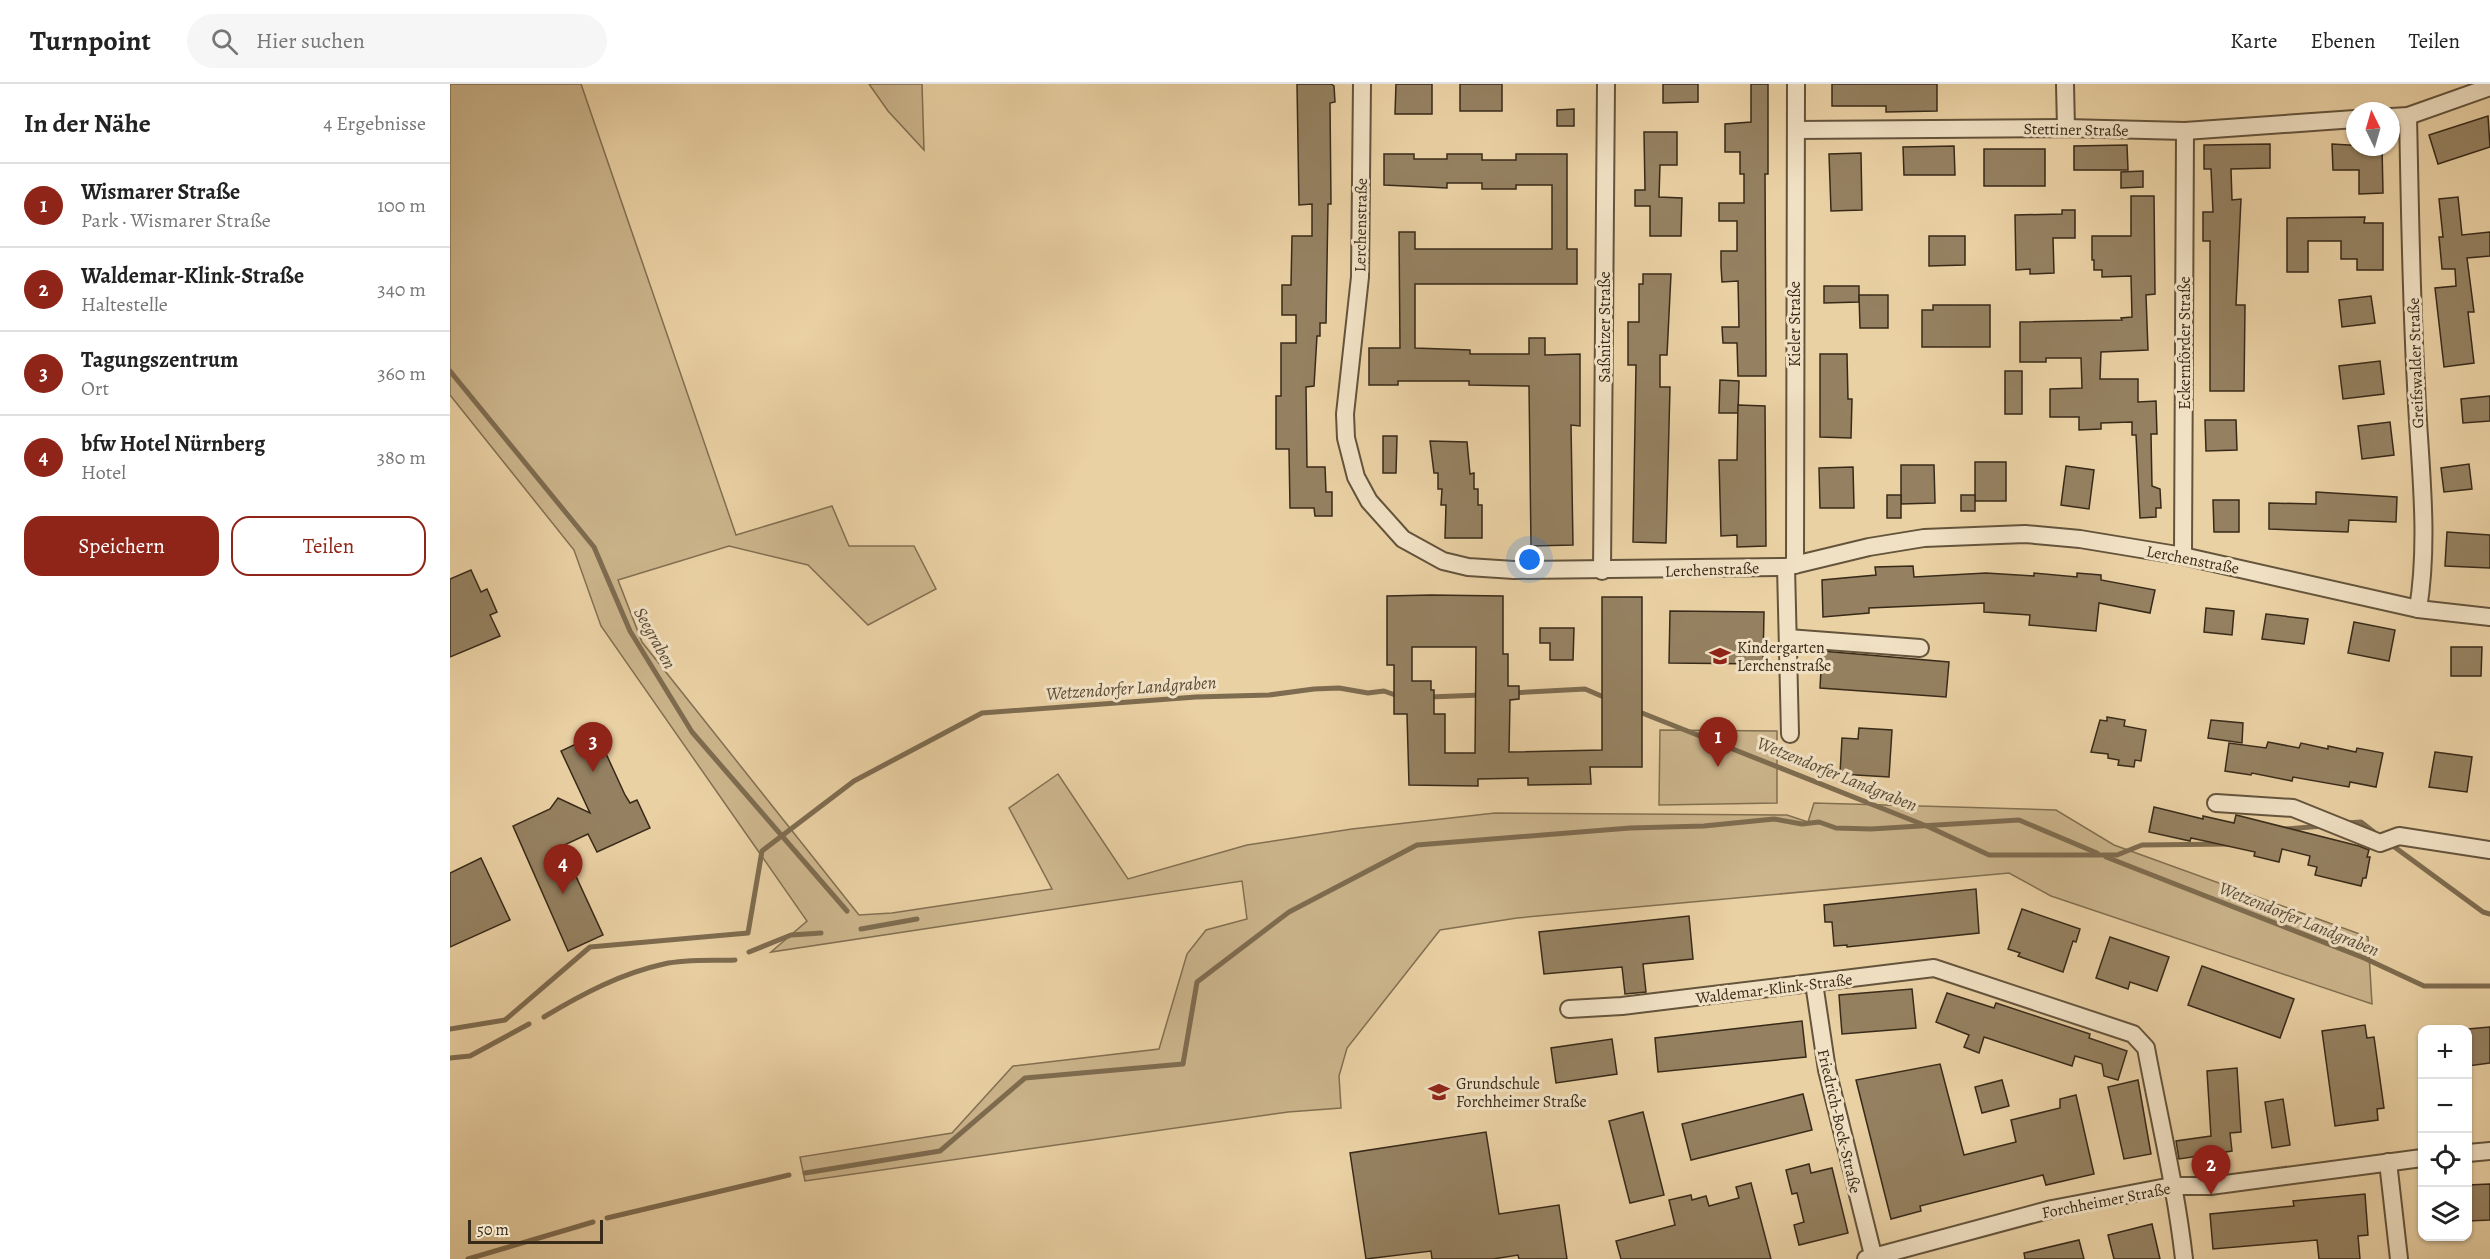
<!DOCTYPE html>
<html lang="de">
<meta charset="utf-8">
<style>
body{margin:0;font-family:Alegreya,serif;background:#f6f6f6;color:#222}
.controls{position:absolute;right:18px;bottom:18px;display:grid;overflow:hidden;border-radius:12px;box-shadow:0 2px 4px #0004}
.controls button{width:54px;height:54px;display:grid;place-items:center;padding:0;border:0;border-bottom:2px solid #e0e0e0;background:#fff;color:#222;font:30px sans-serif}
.compass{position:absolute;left:1896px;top:18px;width:54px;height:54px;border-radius:50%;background:#fff;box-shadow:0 2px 4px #0004;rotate:355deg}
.scale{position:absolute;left:18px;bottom:15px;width:135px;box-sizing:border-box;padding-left:6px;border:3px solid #382a19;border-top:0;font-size:16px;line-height:21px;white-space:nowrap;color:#382a19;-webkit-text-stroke:4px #f1e1c4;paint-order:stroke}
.you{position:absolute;left:1080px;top:476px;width:21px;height:21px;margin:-15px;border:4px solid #fff;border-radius:50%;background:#1a73e8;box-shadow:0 0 0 9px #1a73e833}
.badge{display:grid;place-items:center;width:39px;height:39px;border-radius:50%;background:#8f2418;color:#fff;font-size:20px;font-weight:700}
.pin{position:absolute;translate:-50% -50px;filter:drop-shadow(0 2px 3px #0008)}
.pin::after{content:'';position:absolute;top:32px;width:21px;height:18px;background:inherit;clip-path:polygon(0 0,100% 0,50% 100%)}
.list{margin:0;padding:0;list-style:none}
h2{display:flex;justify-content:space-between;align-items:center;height:78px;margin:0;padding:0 24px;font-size:26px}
h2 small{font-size:20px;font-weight:400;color:#767676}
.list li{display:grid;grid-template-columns:39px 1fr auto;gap:18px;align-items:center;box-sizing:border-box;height:84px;padding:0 24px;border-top:2px solid #e0e0e0}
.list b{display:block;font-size:22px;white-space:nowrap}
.list p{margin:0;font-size:20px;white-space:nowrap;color:#767676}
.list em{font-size:20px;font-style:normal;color:#767676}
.actions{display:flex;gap:12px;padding:18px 24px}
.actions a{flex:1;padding:14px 0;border:2px solid #8f2418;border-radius:18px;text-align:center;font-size:21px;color:#8f2418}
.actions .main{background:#8f2418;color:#fff}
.icon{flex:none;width:33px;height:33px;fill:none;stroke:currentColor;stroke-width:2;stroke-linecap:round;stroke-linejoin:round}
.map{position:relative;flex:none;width:2040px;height:1175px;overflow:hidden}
header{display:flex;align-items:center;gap:36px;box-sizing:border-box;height:84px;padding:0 30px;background:#fff;border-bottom:2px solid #e0e0e0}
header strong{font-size:28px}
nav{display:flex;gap:33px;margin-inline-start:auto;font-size:21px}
.search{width:420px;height:54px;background:#f6f6f6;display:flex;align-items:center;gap:15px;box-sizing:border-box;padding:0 21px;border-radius:33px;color:#767676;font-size:22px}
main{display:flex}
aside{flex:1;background:#fff}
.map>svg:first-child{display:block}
.green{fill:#ccb58c;stroke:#827052;stroke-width:1.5}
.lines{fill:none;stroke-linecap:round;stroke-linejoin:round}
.stream{stroke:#7e6c50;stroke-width:5}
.building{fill:#958161;stroke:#382a19;stroke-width:1.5;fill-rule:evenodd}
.street-casing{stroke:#64543c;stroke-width:20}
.street{stroke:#f1e1c4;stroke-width:16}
.labels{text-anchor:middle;stroke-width:6;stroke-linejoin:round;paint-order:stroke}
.street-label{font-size:16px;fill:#382a19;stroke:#f1e1c4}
.poi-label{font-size:16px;fill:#382a19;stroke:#f1e1c4;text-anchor:start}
.water-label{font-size:18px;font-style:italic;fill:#5b4b35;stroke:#f1e1c4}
</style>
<header>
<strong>Turnpoint</strong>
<div class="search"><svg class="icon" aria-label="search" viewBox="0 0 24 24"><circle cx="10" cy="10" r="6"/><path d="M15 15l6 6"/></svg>Hier suchen</div>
<nav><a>Karte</a><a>Ebenen</a><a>Teilen</a></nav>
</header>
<main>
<aside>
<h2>In der Nähe<small>4 Ergebnisse</small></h2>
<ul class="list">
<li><span class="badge">1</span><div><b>Wismarer Straße</b><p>Park · Wismarer Straße</p></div><em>100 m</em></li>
<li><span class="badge">2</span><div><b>Waldemar-Klink-Straße</b><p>Haltestelle</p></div><em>340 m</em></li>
<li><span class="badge">3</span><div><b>Tagungszentrum</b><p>Ort</p></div><em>360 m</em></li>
<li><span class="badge">4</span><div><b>bfw Hotel Nürnberg</b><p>Hotel</p></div><em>380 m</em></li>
</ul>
<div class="actions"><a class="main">Speichern</a><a>Teilen</a></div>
</aside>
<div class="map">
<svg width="2040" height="1175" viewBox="0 0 2040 1175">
<rect width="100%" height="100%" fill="#ead1a4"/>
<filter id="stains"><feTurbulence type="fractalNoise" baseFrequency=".00333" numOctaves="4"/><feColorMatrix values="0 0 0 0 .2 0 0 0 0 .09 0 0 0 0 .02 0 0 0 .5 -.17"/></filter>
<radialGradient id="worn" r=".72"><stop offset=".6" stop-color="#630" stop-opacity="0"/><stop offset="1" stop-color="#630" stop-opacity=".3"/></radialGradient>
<g class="green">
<path d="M0 0H131L286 451 382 422 399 462H464L486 505 418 541 358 481 279 462 168 496 192 558 409 831 442 829 602 805 559 724 608 690 678 795 797 761 902 745 1045 729 1337 731 1358 738 1364 719 1606 726 1664 761 1918 853 1922 920 1601 812 1559 789 1067 834 990 846 897 964 889 992 891 1024 838 1028 355 1097 350 1073 502 1049 563 982 709 965 737 870 756 846 797 835 792 797 321 868 357 837 151 542 124 466 0 311Z"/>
<path d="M419 0H472L474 66 438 27Z"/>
<path d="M1210 646 1327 647V719L1209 721Z"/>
</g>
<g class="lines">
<g class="stream">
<path d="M0 287 144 463 180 547 242 648 397 827"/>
<path d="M1062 609 1135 605 1156 614"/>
<path d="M979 613 1032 611"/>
<path d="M1187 627 1479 743 1539 771H1667L1692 761 1780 760"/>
<path d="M1897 739 1911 738 1929 752"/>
<path d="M1835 745 1873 742"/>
<path d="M1939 759 2033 828 2040 830"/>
<path d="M1656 773 1914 874 1974 902H2040"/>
<path d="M411 845 467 835"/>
<path d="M299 868 341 851 371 849"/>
<path d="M94 933C132 910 172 889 214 880 237 875 262 877 285 876"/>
<path d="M0 945 55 936 140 863 298 849 312 767 404 697 532 629 746 613 819 611 864 605 889 604 918 609 934 607 948 612"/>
<path d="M0 974 20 972 79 940"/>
<path d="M355 1089 490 1067 575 994 733 980 747 898 839 828 967 761 1180 744 1254 742 1324 735 1352 740 1369 738 1386 744 1421 745 1569 736 1647 769"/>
<path d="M157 1134 339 1091"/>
<path d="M18 1175 143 1138"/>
</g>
</g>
<g class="building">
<path d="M847 0H881L884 2 885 18 880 19 881 120H878L876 239H870V252H867L864 302 856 303 857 383H875L876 408H882V432H865L864 424H840L839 365H826V312H831V259H846V231H832V201H841L842 152H862V120L849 121Z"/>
<path d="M946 0H982V30H945Z"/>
<rect x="1010" y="0" width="42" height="27"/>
<path d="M1213 0H1248V18L1213 19Z"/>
<path d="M1301 0H1318V90H1315L1316 292H1288L1287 259H1273L1272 243H1289L1288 197 1272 198 1271 182V167H1287V137H1269V119H1294V90H1290V68H1275V40L1301 38Z"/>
<path d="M1382 0H1487V27L1436 28V22H1382Z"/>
<path d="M1124 25V42H1107V26Z"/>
<path d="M2038 32 2040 63 1988 80 1979 51Z"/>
<path d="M1194 48H1227V81H1210L1209 113 1232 114 1231 152H1200V122H1185V106H1195Z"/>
<path d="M1820 60V84L1781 85 1782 116 1791 115 1786 221H1795L1794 307H1760V157H1753V128H1763L1761 85H1754V61Z"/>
<path d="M1882 60 1932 63 1933 109 1909 110V86H1883Z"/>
<path d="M1677 61 1678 86H1624V62Z"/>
<path d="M1504 62 1505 91H1454L1453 63Z"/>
<rect x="1534" y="65" width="61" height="37"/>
<path d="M1411 69 1412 126 1381 127 1379 70Z"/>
<path d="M934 70H964V75H997V70H1032V76H1066V70H1117V165H1127V200H965V264L1020 266V270H1079V254H1095V271L1130 270V342L1121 341 1123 461 1081 462 1079 302 1019 301V297H948V301H919V264H950L949 148H965V165H1102V101H1066V105H1032V99H997V104L934 101Z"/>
<path d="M1693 87V103L1671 104V88Z"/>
<path d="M1681 112H1704L1705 210 1696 211 1698 266 1651 268 1650 295H1688V318L1706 317 1707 350H1701L1702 402 1710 405 1711 424H1706V433L1690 434 1686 351H1682V338L1651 339V345L1629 346V333H1600V305L1632 304 1631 274H1596V278H1570V238L1672 236 1671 234 1682 233 1681 192 1652 193V186H1644V176H1642V152H1681Z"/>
<path d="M2008 113 2012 151 2040 148V172L2017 174 2024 228H2018L2024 279 1994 283 1985 204 2006 202 2005 185H1992L1989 153H1993L1989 115Z"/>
<path d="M1612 126H1625V154H1603L1604 189 1580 190V185L1566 186 1565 131 1612 130Z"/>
<path d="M1915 133 1914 139H1933V186H1907V175H1891V157H1858V188H1837V134Z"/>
<path d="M1479 152H1515V181L1479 182Z"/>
<path d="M1193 190H1221L1217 271H1210V303H1220L1216 459 1183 458 1186 281H1178V238H1189V200H1193Z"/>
<path d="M1374 202H1409V218L1374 219Z"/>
<path d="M1409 211H1438V244H1410Z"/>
<path d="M1921 212 1925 239 1892 243 1889 216Z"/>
<path d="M1483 221H1540V263H1472V226H1483Z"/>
<path d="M1370 270H1397L1398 315H1402L1401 354 1370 353Z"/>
<path d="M1930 277 1934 310 1893 315 1889 282Z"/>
<rect x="1555" y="287" width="17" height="43"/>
<path d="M1270 296 1289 297 1288 329H1269Z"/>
<path d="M2040 312V337L2013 339 2011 315Z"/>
<path d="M1288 321 1315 322 1316 462 1287 463V451L1271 452 1269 376H1287Z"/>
<path d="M1755 336H1786L1787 366 1756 367Z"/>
<path d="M1940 338 1944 371 1912 375 1908 342Z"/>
<path d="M933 352H947L946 389H933Z"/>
<path d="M980 357 1017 358 1020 390 1024 389V405H1028V421H1032V454H995L996 421H991L992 405H988V389H984Z"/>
<rect x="1525" y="378" width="31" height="39"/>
<path d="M2019 380 2022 405 1994 408 1991 384Z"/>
<path d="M1451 381H1484L1485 419 1451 420Z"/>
<path d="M1616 382 1644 386 1639 425 1611 421Z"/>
<path d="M1403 383 1404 424H1370L1369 384Z"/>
<path d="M1866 408 1947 413 1946 438 1899 436 1898 448 1819 445V419L1866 420Z"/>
<rect x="1437" y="411" width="14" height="23"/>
<rect x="1511" y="411" width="14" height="16"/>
<path d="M1763 416H1789V448H1764Z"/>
<path d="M1997 448 2040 451V484L1995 482Z"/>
<path d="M1463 482 1464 493 1536 489 1584 492V489L1627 493V489L1651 491V496L1705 506 1700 529 1649 519 1646 547 1579 541 1580 531 1534 528V519L1419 524V529L1373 533 1372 496 1426 491 1425 483Z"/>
<path d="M21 486 31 508 37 505 47 528 40 531 50 552 0 573V495Z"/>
<path d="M981 511 1053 512V570H1058V602H1069V615L1060 616 1059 668 1152 666V513H1192V683H1140L1141 700 1078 701V694L1028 695V702L959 701 957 630H944V581H937V512ZM962 563H1026L1025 669H995V630H984V606H981V597H962Z"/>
<path d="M1756 524 1784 527 1782 551 1754 548Z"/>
<path d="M1220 527 1314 528 1313 580 1219 579Z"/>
<path d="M1816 530 1858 535 1854 560 1812 555Z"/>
<path d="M1904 538 1945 546 1939 577 1898 569Z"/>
<path d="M1090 544H1124L1123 576H1100V559H1090Z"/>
<path d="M2001 563H2032L2031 592H2001Z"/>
<path d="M1372 567 1499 578 1496 613 1370 604Z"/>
<path d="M1657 633 1675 636 1674 642 1696 646 1691 677 1685 676 1684 683 1668 681 1669 676 1658 674V670L1641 668 1650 636 1657 637Z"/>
<path d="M1761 636 1793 639 1792 659 1758 654Z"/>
<path d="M1409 644 1442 646 1439 693 1390 690 1392 654 1408 655Z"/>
<path d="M147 650 175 711 180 719 187 716 200 744 147 768 138 750 112 762 153 851 118 867 63 742 100 725 108 714 140 729 111 667Z"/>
<path d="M1818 658 1849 664 1851 659 1878 665V662L1906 668 1907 664 1933 669 1926 703 1900 698 1899 703 1843 693 1842 697 1802 689 1801 691 1775 687 1779 659 1816 664Z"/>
<path d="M1985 668 2022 673 2017 708 1979 703Z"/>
<path d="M1704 723 1753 735V732L1784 739 1786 731 1909 762 1919 766 1917 773H1920L1916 794H1913L1911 802 1865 791 1867 783 1858 781 1860 772 1832 765 1829 778 1804 772 1805 768 1741 754 1740 757 1699 748Z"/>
<path d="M31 774 60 836 0 863V789Z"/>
<path d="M1526 805 1529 849 1397 863V861L1384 862 1382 838H1375L1374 821Z"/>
<path d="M1572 825 1630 845 1626 858 1623 857 1613 888 1568 872 1570 869 1558 865Z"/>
<path d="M1239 832 1243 875 1193 880 1196 908 1175 910 1172 883 1094 890 1089 848Z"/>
<path d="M1660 853 1719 873 1707 907 1680 898 1678 905 1646 894Z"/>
<path d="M1752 882 1844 915 1830 954 1738 921Z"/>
<path d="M1462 905 1466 944 1392 950 1389 911Z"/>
<path d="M1497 909 1544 924 1546 919 1640 950 1639 954 1677 967 1668 996 1654 992 1652 980 1625 972 1622 982 1534 953 1529 969 1514 963 1519 951 1486 938Z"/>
<path d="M1352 937 1356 973 1208 988 1205 954Z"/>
<path d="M1915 941 1917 954 1924 953 1934 1024 1927 1025 1928 1036 1885 1042 1872 947Z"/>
<path d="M2040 943V979L2018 982V945Z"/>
<path d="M1162 955 1167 990 1106 999 1101 964Z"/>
<path d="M1490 980 1514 1071 1566 1058 1561 1036 1610 1024V1015L1626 1011 1644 1090 1596 1101 1593 1091 1470 1122 1471 1127 1441 1135 1406 996Z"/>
<path d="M1787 984 1791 1048 1780 1049 1782 1067 1729 1075 1726 1057 1761 1052 1757 987Z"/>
<path d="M1552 996 1559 1022 1532 1029 1525 1003Z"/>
<path d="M1688 996 1701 1070 1674 1075 1658 1003Z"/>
<path d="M1353 1010 1362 1046 1241 1076 1232 1040Z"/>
<path d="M1833 1015 1840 1061 1822 1064 1815 1018Z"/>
<path d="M1193 1028 1214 1111 1180 1119 1159 1037Z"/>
<path d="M1036 1048 1049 1130 1109 1121 1117 1175H1069L1068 1171 1043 1175H982L981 1167 916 1175 900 1069Z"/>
<path d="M1359 1080 1361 1089 1382 1084 1398 1149 1349 1161 1344 1141 1354 1138 1347 1109 1342 1110 1336 1086Z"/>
<path d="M1301 1099 1321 1175H1171L1166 1157 1225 1141 1219 1116 1241 1111 1242 1116 1256 1112 1259 1122 1289 1114 1286 1103Z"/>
<path d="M2040 1100V1136L2018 1137V1101Z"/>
<path d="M1915 1110 1918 1151 1908 1152 1910 1175H1869L1867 1156 1763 1165 1760 1130 1844 1122 1843 1117Z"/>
<path d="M1702 1140 1710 1175H1664L1658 1151Z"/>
<path d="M1629 1156 1634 1175H1575L1574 1169Z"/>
</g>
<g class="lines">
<defs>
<g id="street">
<path d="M912 0 910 193 895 330 896 354 906 393 919 417 953 455 993 477 1018 483 1064 486 1336 483 1419 463 1474 454 1575 450 1630 455 1733 472 1968 525 2040 533"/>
<path d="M1615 0 1616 44"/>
<path d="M1958 32C1960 121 1961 212 1966 301 1969 375 1980 452 1968 525"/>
<path d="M1941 33 1958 32 2040 3"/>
<path d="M1346 46 1616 44 1735 47 1905 35"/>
<path d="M1733 472 1735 47"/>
<path d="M1345 481 1346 0"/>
<path d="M1336 483 1340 650"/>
<path d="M1152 487 1156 0"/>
<path d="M1338 554 1470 564"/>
<path d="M1766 719 1843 724 1930 759 1949 752 2040 766"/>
<path d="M1364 899 1377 986 1424 1175"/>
<path d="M1119 925 1172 922 1484 884 1683 950 1696 964C1709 1034 1726 1104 1734 1175"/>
<path d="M2018 1069 2040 1067"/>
<path d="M1938 1078 1949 1175"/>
<path d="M1416 1175 1602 1125 1722 1102H1760L1972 1074"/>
</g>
</defs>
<use href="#street" class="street-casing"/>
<use href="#street" class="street"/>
</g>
<defs>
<symbol id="school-bare" viewBox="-9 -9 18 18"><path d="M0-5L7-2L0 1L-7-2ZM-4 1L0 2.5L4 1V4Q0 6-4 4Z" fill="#8f2418" stroke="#f1e1c4" stroke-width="2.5" paint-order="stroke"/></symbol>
</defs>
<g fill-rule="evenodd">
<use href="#school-bare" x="1255" y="557" width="30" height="30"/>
<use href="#school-bare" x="974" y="993" width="30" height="30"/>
</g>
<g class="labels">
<g class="street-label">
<text transform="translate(1626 45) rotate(1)" y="6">Stettiner Straße</text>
<text transform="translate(910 141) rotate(-89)" y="6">Lerchenstraße</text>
<text transform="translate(1344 240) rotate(-90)" y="6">Kieler Straße</text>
<text transform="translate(1154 243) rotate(-90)" y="6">Saßnitzer Straße</text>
<text transform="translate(1734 259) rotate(-90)" y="6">Eckernförder Straße</text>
<text transform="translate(1965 279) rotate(-92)" y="6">Greifswalder Straße</text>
<text transform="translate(1743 475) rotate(11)" y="6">Lerchenstraße</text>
<text transform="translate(1262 485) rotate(-2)" y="6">Lerchenstraße</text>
<text transform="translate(1324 904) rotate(-7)" y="6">Waldemar-Klink-Straße</text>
<text transform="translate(1390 1037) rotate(77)" y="6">Friedrich-Bock-Straße</text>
<text transform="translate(1656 1116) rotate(-11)" y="6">Forchheimer Straße</text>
</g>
<g class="poi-label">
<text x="1287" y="569">Kindergarten<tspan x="1287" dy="18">Lerchenstraße</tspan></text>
<text x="1006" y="1005">Grundschule<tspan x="1006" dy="18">Forchheimer Straße</tspan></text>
</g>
<g class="water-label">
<text transform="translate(205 554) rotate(61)" y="6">Seegraben</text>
<text transform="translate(681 604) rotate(-4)" y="6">Wetzendorfer Landgraben</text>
<text transform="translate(1387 690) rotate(22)" y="6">Wetzendorfer Landgraben</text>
<text transform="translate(1849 835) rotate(22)" y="6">Wetzendorfer Landgraben</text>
</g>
</g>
<rect width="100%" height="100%" filter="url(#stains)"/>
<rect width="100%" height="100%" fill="url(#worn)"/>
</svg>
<div class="controls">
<button>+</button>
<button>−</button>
<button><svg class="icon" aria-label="locate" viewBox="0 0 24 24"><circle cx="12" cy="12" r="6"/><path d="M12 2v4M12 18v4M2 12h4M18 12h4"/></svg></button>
<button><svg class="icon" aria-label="layers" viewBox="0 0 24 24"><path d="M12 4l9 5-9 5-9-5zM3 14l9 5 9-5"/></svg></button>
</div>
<svg class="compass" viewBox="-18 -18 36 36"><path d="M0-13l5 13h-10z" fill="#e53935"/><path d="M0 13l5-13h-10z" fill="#767676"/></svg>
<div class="scale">50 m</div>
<div class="you"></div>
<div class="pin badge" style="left:1268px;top:683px">1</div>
<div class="pin badge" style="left:1761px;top:1111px">2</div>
<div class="pin badge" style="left:143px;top:688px">3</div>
<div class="pin badge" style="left:113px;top:810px">4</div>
</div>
</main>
